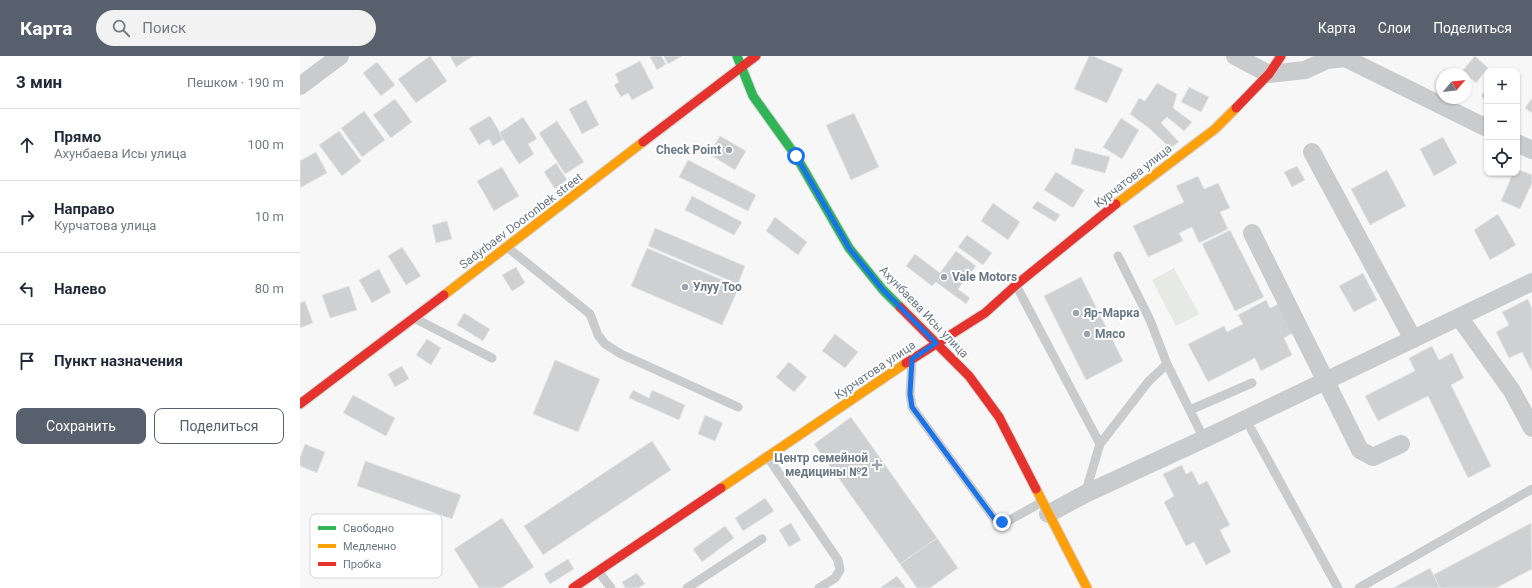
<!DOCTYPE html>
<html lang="ru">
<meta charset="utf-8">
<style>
body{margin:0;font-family:Roboto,sans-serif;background:#f2f2f3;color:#1f2937}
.controls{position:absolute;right:12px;top:12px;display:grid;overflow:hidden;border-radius:8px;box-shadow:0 1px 3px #0004}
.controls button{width:36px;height:36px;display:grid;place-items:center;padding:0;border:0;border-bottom:1px solid #e0e1e3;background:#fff;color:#1f2937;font:20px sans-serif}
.compass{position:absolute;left:1136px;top:12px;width:36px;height:36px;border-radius:50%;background:#fff;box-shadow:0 1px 3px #0004;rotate:62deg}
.stop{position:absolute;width:12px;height:12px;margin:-9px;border:3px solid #1a73e8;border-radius:50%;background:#fff}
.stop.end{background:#1a73e8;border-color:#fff;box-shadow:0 1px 4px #0008}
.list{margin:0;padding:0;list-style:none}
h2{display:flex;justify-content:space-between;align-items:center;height:52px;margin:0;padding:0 16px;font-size:17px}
h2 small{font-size:13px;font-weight:400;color:#747a83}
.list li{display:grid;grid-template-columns:26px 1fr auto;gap:12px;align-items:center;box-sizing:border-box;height:72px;padding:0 16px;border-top:1px solid #e0e1e3}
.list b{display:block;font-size:15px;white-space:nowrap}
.list p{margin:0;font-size:13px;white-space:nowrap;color:#747a83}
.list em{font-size:13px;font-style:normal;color:#747a83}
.actions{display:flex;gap:8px;padding:12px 16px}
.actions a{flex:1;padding:9px 0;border:1px solid #57606c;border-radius:8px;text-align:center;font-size:14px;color:#57606c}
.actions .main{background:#57606c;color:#fff}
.icon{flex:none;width:22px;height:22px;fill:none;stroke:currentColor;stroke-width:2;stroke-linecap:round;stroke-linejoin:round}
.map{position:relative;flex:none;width:1232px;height:532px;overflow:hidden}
header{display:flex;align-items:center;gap:24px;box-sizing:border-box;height:56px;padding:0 20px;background:#57606c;color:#fff}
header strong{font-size:19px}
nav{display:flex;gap:22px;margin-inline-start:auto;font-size:14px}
.search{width:280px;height:36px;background:#f2f2f3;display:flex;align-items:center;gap:10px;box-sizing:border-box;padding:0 14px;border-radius:22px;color:#747a83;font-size:15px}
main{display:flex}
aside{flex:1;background:#fff}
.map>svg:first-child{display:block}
.green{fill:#e6e9e4}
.building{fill:#ced0d1;stroke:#e6e6e6}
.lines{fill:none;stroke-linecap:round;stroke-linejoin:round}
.fast-casing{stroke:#d4d5d6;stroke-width:11}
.slow-casing{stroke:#d4d5d6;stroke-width:11}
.jam-casing{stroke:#d4d5d6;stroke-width:11}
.lane{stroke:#cacbcc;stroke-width:9}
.street{stroke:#cacbcc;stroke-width:18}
.fast{stroke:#30b455;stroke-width:9}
.slow{stroke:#ff9f0a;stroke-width:9}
.jam{stroke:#e5322d;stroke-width:9}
.route{stroke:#1a73e8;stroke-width:5}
.poi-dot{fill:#9ba4ad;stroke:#fff;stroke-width:1.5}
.labels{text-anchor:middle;stroke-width:4;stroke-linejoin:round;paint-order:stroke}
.poi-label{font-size:12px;font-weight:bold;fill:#697885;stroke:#fff;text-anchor:start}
.street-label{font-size:12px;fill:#697885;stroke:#fff}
.key{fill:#fff;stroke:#d2d6da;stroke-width:1}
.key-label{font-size:11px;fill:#697885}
</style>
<header>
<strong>Карта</strong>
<div class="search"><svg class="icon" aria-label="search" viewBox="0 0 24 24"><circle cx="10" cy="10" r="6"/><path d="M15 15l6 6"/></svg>Поиск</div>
<nav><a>Карта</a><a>Слои</a><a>Поделиться</a></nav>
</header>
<main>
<aside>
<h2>3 мин<small>Пешком · 190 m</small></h2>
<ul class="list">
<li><svg class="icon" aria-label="ahead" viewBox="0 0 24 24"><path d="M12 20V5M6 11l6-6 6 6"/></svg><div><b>Прямо</b><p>Ахунбаева Исы улица</p></div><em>100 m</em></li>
<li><svg class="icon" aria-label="right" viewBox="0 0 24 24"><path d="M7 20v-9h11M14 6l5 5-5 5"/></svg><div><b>Направо</b><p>Курчатова улица</p></div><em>10 m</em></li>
<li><svg class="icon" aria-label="left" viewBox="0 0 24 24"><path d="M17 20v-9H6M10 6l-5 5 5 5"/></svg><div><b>Налево</b></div><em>80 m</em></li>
<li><svg class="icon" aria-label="arrive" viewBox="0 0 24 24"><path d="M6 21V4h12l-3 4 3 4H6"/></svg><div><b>Пункт назначения</b></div></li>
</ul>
<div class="actions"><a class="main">Сохранить</a><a>Поделиться</a></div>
</aside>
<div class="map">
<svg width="1232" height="532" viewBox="0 0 1232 532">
<rect width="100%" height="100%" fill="#f7f7f7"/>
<path class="green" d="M874 212 899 258 876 270 852 224Z"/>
<g class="building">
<path d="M130 0 147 25 116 47 98 23Z"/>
<path d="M150 0H173L156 11Z"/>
<path d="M352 0H361L366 8 357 14 350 1Z"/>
<path d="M364 0H382L368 8Z"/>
<path d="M789 0H793L823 13 807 47 774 33Z"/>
<path d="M1175 0 1188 12 1176 27 1162 15Z"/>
<path d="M340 5 354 32 332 44 328 37 321 41 314 29 319 26 315 18Z"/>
<path d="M77 6 95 29 81 40 63 17Z"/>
<path d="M857 27 877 38 873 52 892 66 884 75 867 61 861 67 879 86 870 92 849 72 830 58 839 42 845 45Z"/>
<path d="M889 31 909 41 901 56 881 46Z"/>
<path d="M1187 33V45L1181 40Z"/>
<path d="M1232 42V57L1225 52Z"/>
<path d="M95 43 112 66 91 82 73 59Z"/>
<path d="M286 44 299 69 282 78 269 53Z"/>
<path d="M64 55 85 84 62 101 41 72Z"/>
<path d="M554 57 579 111 551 124 526 69Z"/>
<path d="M190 60 204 83 193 90 189 83 179 89 169 72Z"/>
<path d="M223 61 237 83 228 88 234 98 219 108 199 77Z"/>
<path d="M821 62 839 74 822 103 803 91Z"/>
<path d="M257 65 284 106 265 118 239 77Z"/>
<path d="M39 75 61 105 42 120 19 89Z"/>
<path d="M420 80 446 95 435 114 409 98Z"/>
<path d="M1143 81 1157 107 1134 120 1120 93Z"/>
<path d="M775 92 810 101 805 117 771 108Z"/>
<path d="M16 96 27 117 0 132V105Z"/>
<path d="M388 104 456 139 448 155 379 121Z"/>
<path d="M256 107 267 124 255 133 244 116Z"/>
<path d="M997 110 1005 124 992 131 984 116Z"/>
<path d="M202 111 219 140 194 155 177 125Z"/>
<path d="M1217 113 1232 119V127L1220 153 1201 145 1213 117H1217Z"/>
<path d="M1087 114 1106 150 1070 169 1051 133Z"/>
<path d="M756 116 784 134 773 152 744 134Z"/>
<path d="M898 120 904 133 918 127 930 152 920 156 928 173 899 187 892 171 879 177 883 185 848 201 833 170 884 146 876 130Z"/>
<path d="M392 140 442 166 434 179 385 154Z"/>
<path d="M737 145 760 159 755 166 732 152Z"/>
<path d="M693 147 720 166 708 184 681 165Z"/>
<path d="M1198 158 1216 189 1190 204 1174 174Z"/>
<path d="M475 161 507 186 498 199 466 175Z"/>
<path d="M147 165 152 183 136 187 132 169Z"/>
<path d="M355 172 445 210 438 228 348 190Z"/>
<path d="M930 174 964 241 935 255 902 188Z"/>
<path d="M667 179 692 197 683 209 658 191Z"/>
<path d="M102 191 121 220 106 229 88 200Z"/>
<path d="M347 192 439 231 422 269 331 230Z"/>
<path d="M656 195 676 210 658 233 670 242 666 248 636 226 632 230 606 210 615 198 640 217Z"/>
<path d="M216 211 225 227 212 235 202 219Z"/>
<path d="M79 213 91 236 72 247 59 224Z"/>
<path d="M1063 217 1077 244 1054 256 1039 230Z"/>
<path d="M781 221 823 305 786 324 744 240Z"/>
<path d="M49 230 57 254 30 262 22 239Z"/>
<path d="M1228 243 1232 253V316L1222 296 1209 302 1196 276 1209 269 1202 256Z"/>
<path d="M966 244 970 252 984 245 998 274 984 282 992 299 961 315 955 302 908 326 888 288 924 270 927 276 943 268 938 259Z"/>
<path d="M5 245 13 267 0 272V247Z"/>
<path d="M164 257 190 273 183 285 157 269Z"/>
<path d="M535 278 558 296 545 312 522 295Z"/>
<path d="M127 283 141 292 131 309 116 299Z"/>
<path d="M1132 290 1139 304 1152 297 1164 322 1151 329 1191 410 1168 422 1128 340 1078 365 1065 340 1115 315 1109 302Z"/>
<path d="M255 304 300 323 278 376 233 358Z"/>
<path d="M489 306 507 321 494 336 476 321Z"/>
<path d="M102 310 109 323 95 331 88 318Z"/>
<path d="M333 334 349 342 352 334 385 349 379 364 329 342Z"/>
<path d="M53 339 95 362 86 380 43 357Z"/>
<path d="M405 359 423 367 415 385 398 378Z"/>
<path d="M551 361 637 482 600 508 514 388Z"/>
<path d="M352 385 371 414 243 499 224 470Z"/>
<path d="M5 388 25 396 17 417 0 410V402Z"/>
<path d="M65 405 161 439 152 463 57 430Z"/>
<path d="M882 409 886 418 892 415 899 429 907 425 930 469 920 474 931 496 906 509 894 486 886 490 864 446 874 440 863 418Z"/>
<path d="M465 442 474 455 443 475 435 462Z"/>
<path d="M202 462 234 511 201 532H179L154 493Z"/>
<path d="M491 467 501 484 489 491 479 474Z"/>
<path d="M1231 467 1232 513 1196 532H1140L1133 519Z"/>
<path d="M425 470 434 482 402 506 393 493Z"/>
<path d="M637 482 658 512 630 532H617L600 508Z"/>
<path d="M268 503 274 513 250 528 244 518Z"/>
<path d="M1130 512 1140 532H1093Z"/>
<path d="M337 517 345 528 338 532H325L322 526Z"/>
<path d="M597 520 606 532H580Z"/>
</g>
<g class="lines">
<defs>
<path id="fast" d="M437 0 453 40 496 100 549 192 583 234 600 251"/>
<g id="slow">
<path d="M816 148 915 73 936 52"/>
<path d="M144 239 343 86"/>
<path d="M421 432 606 307"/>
<path d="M736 433 787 532"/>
</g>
<g id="jam">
<path d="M936 52 969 18 981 0"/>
<path d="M343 86 456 0"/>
<path d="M600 251 669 320 699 361 736 433"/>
<path d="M606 307 685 257 716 229 816 148"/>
<path d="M0 348 144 239"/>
<path d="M273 532 421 432"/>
</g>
</defs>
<use href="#fast" class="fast-casing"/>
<use href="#slow" class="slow-casing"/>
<use href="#jam" class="jam-casing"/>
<g class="lane">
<path d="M207 191 290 258 298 279 305 288 321 298 438 351"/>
<path d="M716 229 800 388 848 326 867 308 850 264 818 200"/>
<path d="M114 262 192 302"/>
<path d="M612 306 610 338 612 351 696 465 702 466 708 465 742 446"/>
<path d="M867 308 904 383"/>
<path d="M890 354 952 327"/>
<path d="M951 373 1038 532"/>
<path d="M467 400 538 504 540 514 535 522 519 532"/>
<path d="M785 438 800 388"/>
<path d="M298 515 311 532"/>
<path d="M387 532 462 483"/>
<path d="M1059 532 1232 433"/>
</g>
<g class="street">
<path d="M935 0 969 18 1005 14 1027 4 1045 2 1187 72"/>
<path d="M0 30 40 0"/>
<path d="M1217 87 1232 94"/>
<path d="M1012 96 1113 283"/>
<path d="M952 177 1060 394 1073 401 1101 388"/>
<path d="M1159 261 1212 335 1232 372"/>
<path d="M748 458 785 438 904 383 1232 226"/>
</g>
<use href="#fast" class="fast"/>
<use href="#slow" class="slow"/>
<use href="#jam" class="jam"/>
</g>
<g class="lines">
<path class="route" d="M496 100 549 192 583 234 636 287 612 303 610 338 612 351 696 465 702 466"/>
</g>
<g class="poi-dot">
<circle cx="429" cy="94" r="4"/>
<circle cx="644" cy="221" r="4"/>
<circle cx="385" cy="231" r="4"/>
<circle cx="776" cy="257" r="4"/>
<circle cx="787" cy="278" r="4"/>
<path d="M575 403h4v4h4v4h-4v4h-4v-4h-4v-4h4z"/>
</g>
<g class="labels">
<g class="poi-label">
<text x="421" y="98" text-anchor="end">Check Point</text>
<text x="652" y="225">Vale Motors</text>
<text x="393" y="235">Улуу Тоо</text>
<text x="784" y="261">Яр-Марка</text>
<text x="795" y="282">Мясо</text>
<text x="568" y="406" text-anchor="end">Центр семейной<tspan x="568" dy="14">медицины №2</tspan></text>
</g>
<g class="street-label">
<text transform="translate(833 120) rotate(-38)" y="4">Курчатова улица</text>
<text transform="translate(221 165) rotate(-37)" y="4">Sadyrbaev Dooronbek street</text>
<text transform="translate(624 256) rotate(46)" y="4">Ахунбаева Исы улица</text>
<text transform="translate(575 314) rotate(-34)" y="4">Курчатова улица</text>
</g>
</g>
<rect x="10" y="458" width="132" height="64" rx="6" class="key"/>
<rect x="18" y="470" width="18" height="4" fill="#30b455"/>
<rect x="18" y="488" width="18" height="4" fill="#ff9f0a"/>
<rect x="18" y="506" width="18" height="4" fill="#e5322d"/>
<g class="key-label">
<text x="43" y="476">Свободно</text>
<text x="43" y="494">Медленно</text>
<text x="43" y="512">Пробка</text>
</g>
</svg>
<div class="controls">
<button>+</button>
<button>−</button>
<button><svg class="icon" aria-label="locate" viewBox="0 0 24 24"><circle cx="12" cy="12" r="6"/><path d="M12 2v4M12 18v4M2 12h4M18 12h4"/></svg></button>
</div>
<svg class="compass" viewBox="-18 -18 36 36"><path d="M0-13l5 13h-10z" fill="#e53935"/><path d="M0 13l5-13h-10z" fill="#747a83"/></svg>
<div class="stop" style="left:496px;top:100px"></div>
<div class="stop end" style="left:702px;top:466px"></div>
</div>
</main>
